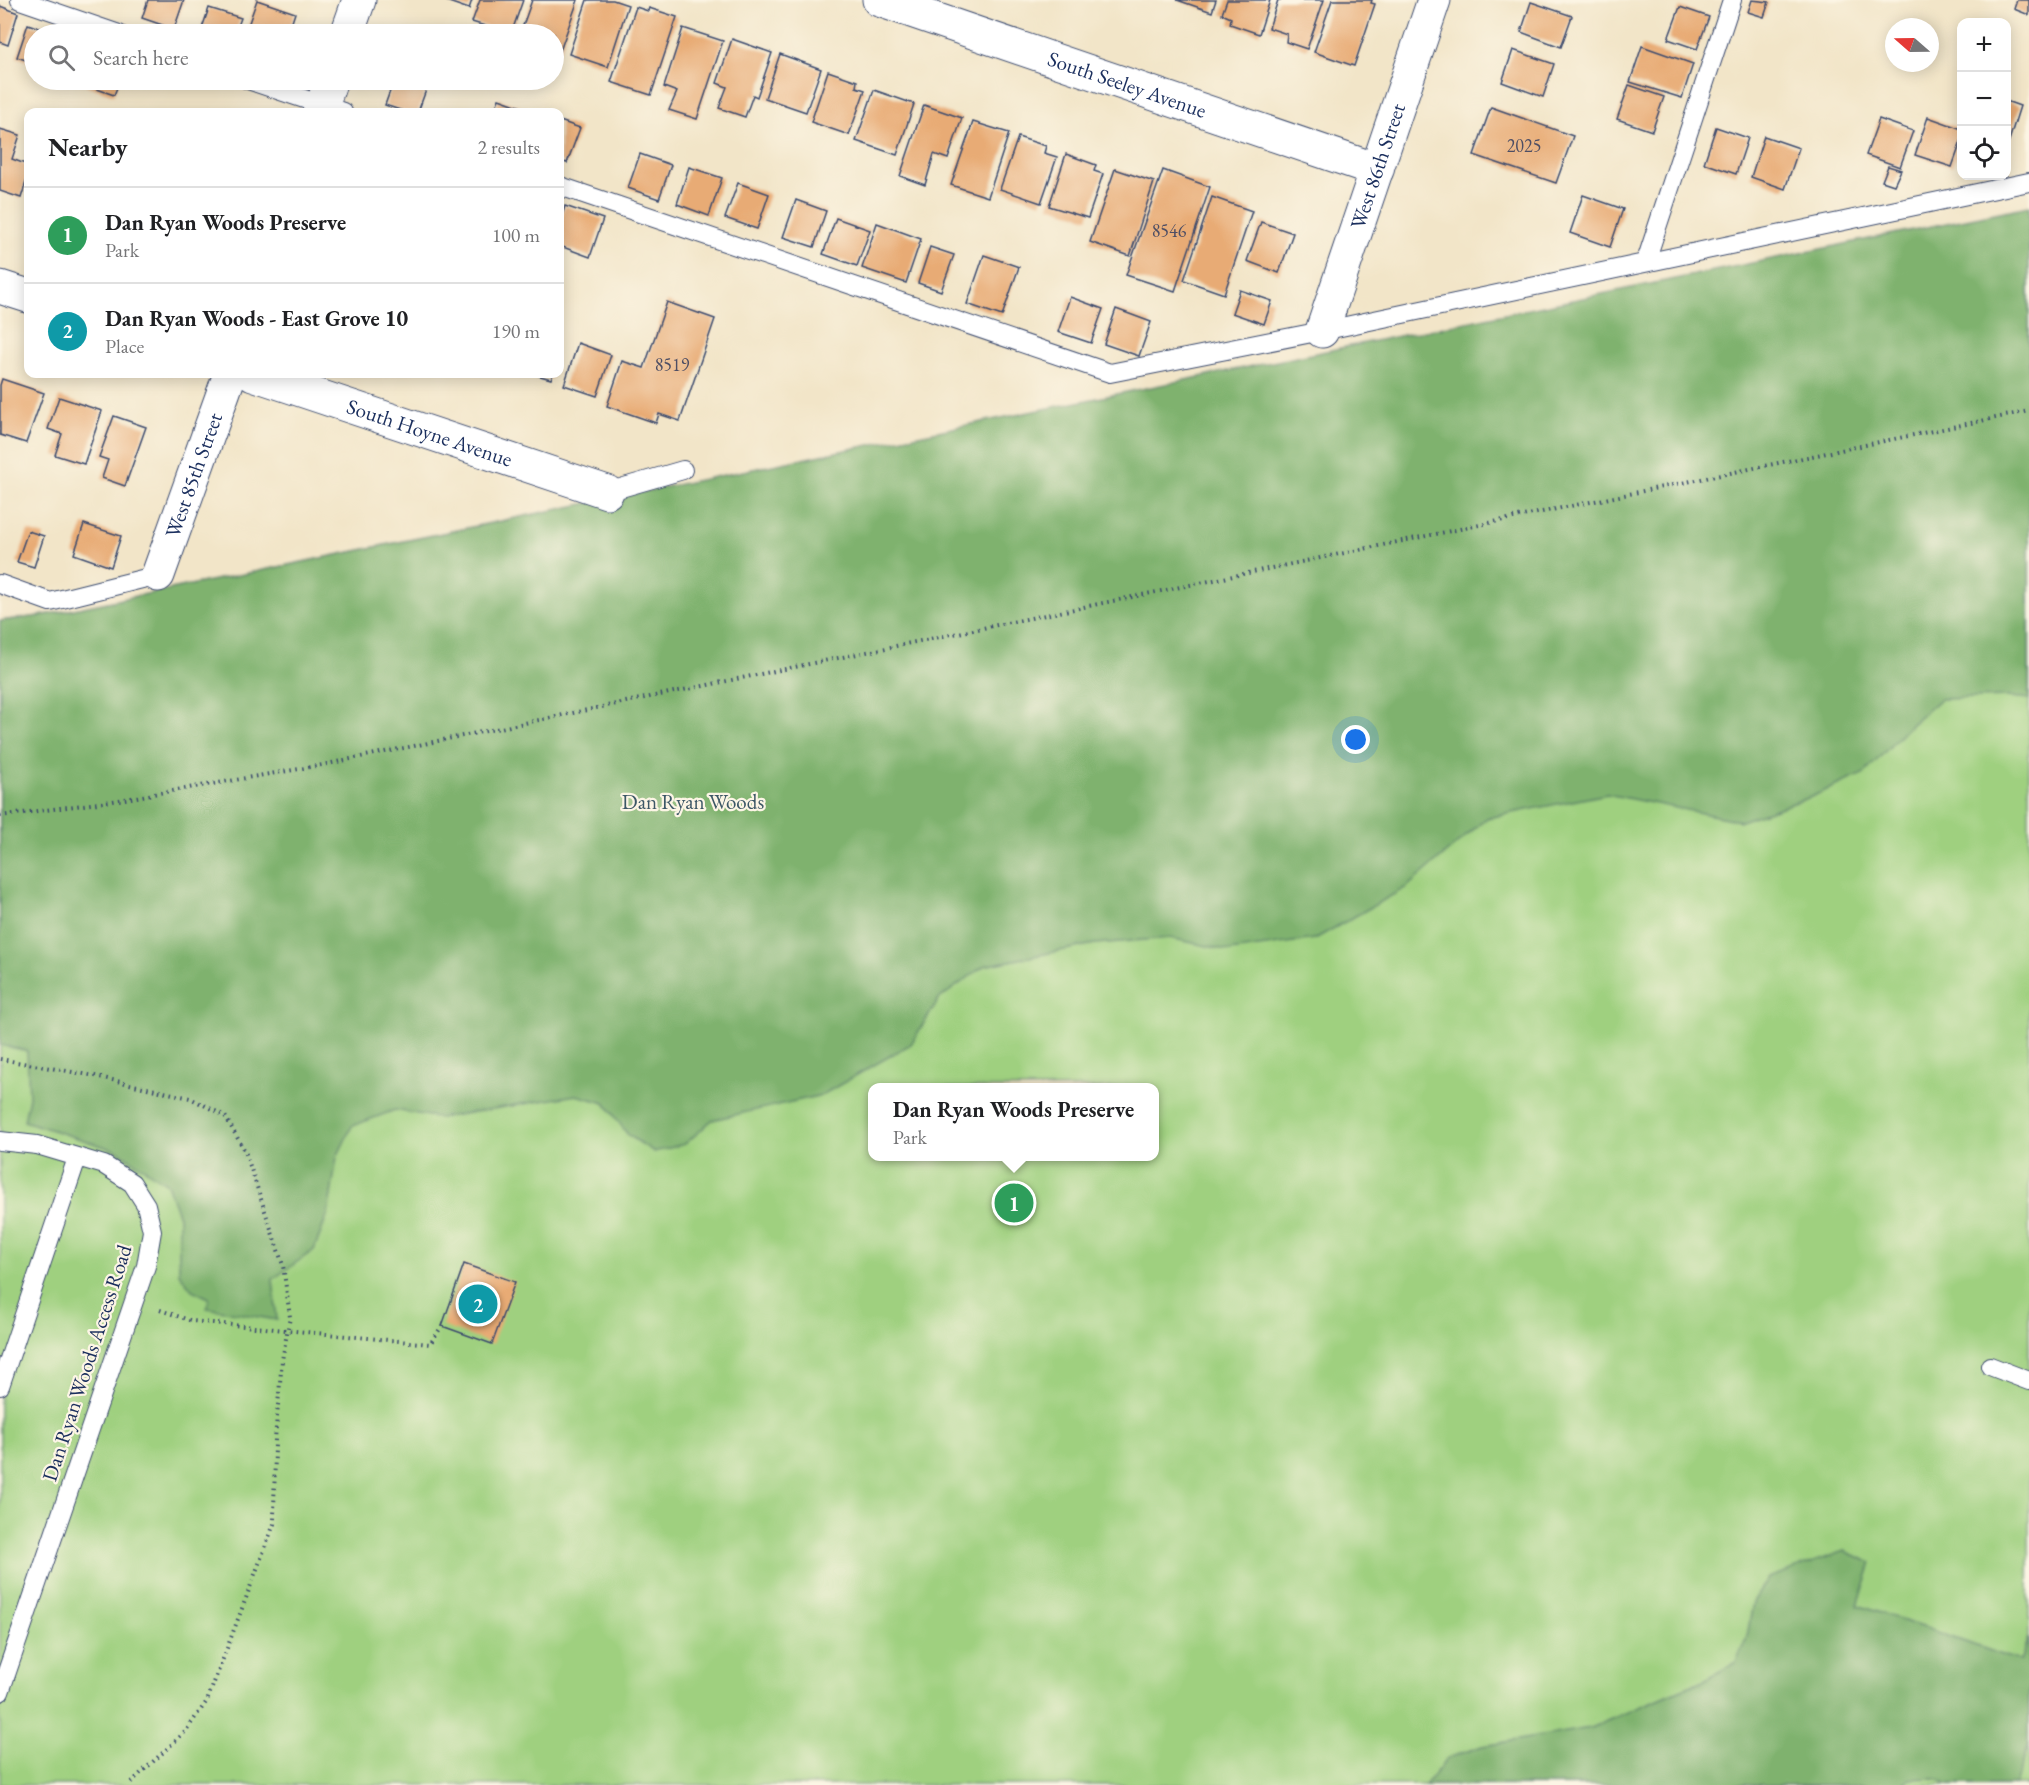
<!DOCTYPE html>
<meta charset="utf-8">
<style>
body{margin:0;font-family:"EB Garamond",serif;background:#f2f2f2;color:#202124}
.controls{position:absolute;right:18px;top:18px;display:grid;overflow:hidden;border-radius:12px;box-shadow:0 3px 15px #0003}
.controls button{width:54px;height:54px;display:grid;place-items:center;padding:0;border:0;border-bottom:2px solid #e0e0e0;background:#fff;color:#202124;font:30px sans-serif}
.compass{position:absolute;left:1885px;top:18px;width:54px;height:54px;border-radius:50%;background:#fff;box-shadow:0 3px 15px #0003;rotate:290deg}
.you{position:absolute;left:1356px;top:740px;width:21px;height:21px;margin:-15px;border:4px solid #fff;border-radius:50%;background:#1a73e8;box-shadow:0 0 0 9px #1a73e833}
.badge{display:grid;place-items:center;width:39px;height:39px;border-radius:50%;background:#ea580c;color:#fff;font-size:20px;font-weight:700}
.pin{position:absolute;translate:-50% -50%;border:3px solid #fff;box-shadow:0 2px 6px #0006}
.popup{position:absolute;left:868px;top:1083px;width:291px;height:78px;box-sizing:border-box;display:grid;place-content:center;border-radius:12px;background:#fff;filter:drop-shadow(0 2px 4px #0005);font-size:20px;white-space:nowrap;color:#757577}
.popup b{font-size:22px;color:#202124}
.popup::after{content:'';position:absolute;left:50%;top:100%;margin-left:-12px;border:12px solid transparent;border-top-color:#fff}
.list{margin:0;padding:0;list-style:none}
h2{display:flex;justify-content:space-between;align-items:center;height:78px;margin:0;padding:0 24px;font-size:26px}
h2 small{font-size:20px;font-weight:400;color:#757577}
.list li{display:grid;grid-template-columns:39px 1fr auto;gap:18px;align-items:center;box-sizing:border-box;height:96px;padding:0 24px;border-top:2px solid #e0e0e0}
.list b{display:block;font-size:22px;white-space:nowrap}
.list p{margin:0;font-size:20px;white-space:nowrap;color:#757577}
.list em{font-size:20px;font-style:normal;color:#757577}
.icon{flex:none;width:33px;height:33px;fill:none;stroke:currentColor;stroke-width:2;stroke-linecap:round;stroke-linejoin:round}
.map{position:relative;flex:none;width:2029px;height:1785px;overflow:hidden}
.search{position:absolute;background:#fff;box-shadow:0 3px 15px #0003;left:24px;top:24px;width:540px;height:66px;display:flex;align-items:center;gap:15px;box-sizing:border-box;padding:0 21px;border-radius:33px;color:#757577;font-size:22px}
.panel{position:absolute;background:#fff;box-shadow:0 3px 15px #0003;left:24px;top:108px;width:540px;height:270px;border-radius:12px}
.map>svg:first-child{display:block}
.green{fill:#9fd07f;stroke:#5d806e;stroke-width:1.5;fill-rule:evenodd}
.forest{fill:#7fb26e;stroke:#4d7066;stroke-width:1.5}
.building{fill:#e8ab74}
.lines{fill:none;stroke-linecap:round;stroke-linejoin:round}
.service-casing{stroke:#3b4a6e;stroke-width:20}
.minor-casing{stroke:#3b4a6e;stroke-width:35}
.path{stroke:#3b4a6e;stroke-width:4;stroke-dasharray:1.5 4.5;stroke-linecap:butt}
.service{stroke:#fff;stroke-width:18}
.minor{stroke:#fff;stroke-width:33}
.labels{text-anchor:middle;stroke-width:4.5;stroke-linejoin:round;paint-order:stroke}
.number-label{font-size:18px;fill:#4e4e64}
.street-label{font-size:21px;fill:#1b2f5e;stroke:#fcf5e5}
.park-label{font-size:21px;fill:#3c5766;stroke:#fcf5e5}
</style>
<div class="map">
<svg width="2029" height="1785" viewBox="0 0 2029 1785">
<rect width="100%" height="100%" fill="#fcf5e5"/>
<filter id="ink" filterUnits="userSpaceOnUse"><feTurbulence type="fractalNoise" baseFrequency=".0167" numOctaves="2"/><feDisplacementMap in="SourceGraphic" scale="12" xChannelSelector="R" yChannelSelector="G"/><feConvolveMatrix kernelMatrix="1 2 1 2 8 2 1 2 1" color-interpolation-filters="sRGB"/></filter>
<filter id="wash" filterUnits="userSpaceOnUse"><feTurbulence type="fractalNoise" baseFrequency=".008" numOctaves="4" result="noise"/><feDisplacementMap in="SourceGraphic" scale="24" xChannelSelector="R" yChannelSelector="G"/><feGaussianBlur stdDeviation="1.35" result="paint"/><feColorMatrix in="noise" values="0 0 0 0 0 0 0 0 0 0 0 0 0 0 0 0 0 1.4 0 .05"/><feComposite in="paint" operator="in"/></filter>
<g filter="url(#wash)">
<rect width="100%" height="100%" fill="#f2e5c8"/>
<path class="green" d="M2029 207V1785H0V621L40 616ZM873 1088H1155V1156H873Z"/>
<g class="forest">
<path d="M2029 206V699L2009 697 1940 699 1910 725 1865 773 1811 797 1741 821 1607 794 1487 818 1407 887 1315 939 1230 951 1170 938 1095 944 984 966 939 999 911 1044 822 1095 712 1120 685 1144 654 1152 628 1135 605 1103 576 1095 440 1118 395 1110 352 1126 337 1157 328 1214 314 1250 273 1279 277 1320 207 1308 209 1298 192 1290 179 1273V1217L167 1184 118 1151 24 1121 29 1097 27 1051 0 1045V621L40 616Z"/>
<path d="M1844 1551 1872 1563 1858 1605 2020 1661 2029 1638V1744L2015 1785H1947L1937 1778 1910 1779 1902 1785H1425L1448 1758 1482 1746 1590 1728 1708 1678 1736 1662 1747 1637 1753 1602 1768 1578Z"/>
</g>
<g id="blocks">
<g class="building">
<path d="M148 0H184L174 29 142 18Z"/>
<path d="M257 0 295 13 288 34H245Z"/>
<path d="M443 0H472L469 9Z"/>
<path d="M480 0H523L511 34 472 22Z"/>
<path d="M532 0H578L560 51 554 49V34H520Z"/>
<path d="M587 0H613L628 5 608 67 569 54Z"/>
<path d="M1177 0H1216L1212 12Z"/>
<path d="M1227 0H1270L1259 34 1230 24 1231 18 1222 14Z"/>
<path d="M1278 0H1324L1307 49 1286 42 1287 34 1269 28Z"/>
<path d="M1332 0H1372L1371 3 1375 4 1354 66 1314 52Z"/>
<path d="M1752 0 1769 2 1764 17 1748 12Z"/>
<path d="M2017 0H2029V15L2014 9Z"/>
<path d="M1531 2 1572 16 1561 47 1521 32Z"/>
<path d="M0 6 18 13 8 45 0 42Z"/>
<path d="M636 7 648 11 649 8 677 17 651 95 611 82Z"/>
<path d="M1680 7 1709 17 1697 49 1668 39Z"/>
<path d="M209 8 241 18 235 34H200Z"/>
<path d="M28 24 56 34H34V63L17 57Z"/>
<path d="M683 28 723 41 697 119 669 110 677 92 664 87Z"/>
<path d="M732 39 772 53 757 97 753 95 745 117 719 108 727 87 717 83Z"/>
<path d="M1642 46 1693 64 1682 98 1630 82Z"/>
<path d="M1513 50 1554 64 1543 97 1502 82Z"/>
<path d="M780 54 821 69 806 112 765 98Z"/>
<path d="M828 71 857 81 856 87 865 90 849 135 811 122Z"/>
<path d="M81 80H120L114 95 80 83Z"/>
<path d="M394 80 426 90 418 112H406L385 105Z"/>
<path d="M1629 85 1664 97 1652 131 1617 119Z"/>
<path d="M874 90 914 104 897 155 856 141Z"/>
<path d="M499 99 530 110 529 112H494Z"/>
<path d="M2006 101 2020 106 2007 147 2006 146Z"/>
<path d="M924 105 962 118 948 159 934 154 925 185 900 176Z"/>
<path d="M1491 107 1573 136 1556 183 1474 155Z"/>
<path d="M1928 117 1962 129V139L1952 167 1915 155Z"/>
<path d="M1879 119 1913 131 1900 167 1866 155Z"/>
<path d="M560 121 580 128 567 163 560 161Z"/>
<path d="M973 122 1009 133 988 197 951 185Z"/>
<path d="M1716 127 1748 138 1736 174 1704 163Z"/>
<path d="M0 129 20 135 12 159 28 165V176L21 198 0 191Z"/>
<path d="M1764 136 1799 148 1785 189 1751 177Z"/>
<path d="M1018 137 1046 146 1044 153 1057 157 1041 203 1000 189Z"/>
<path d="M640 154 671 165 659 199 628 188Z"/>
<path d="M1066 154 1096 165 1094 171 1103 174 1088 218 1049 206Z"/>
<path d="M1888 166 1901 170 1894 185 1882 181Z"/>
<path d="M689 167 722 178 709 216 677 204Z"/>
<path d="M1115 169 1154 182 1130 256 1090 242Z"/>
<path d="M1163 170 1210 187 1175 291 1126 275Z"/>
<path d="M738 183 769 194 757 229 725 218Z"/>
<path d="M1583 195 1623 209 1610 247 1570 233Z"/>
<path d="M1212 197 1252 211 1224 294 1184 280Z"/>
<path d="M796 200 826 211 814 247 783 237Z"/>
<path d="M565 206 603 219 590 257 560 246V222Z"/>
<path d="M836 218 870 230 857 266 823 254Z"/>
<path d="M1261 222 1293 233 1279 273 1247 261Z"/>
<path d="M877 223 921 239 906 283 862 268Z"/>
<path d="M930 247 954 255 941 291 918 283Z"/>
<path d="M984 255 1019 267 1002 316 967 304Z"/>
<path d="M1240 290 1272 301 1264 324 1232 313Z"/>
<path d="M1070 297 1103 309 1091 343 1058 332Z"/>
<path d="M667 302 715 319 680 421 659 414 656 423 607 406 622 361 644 368Z"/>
<path d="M1116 309 1151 322 1139 356 1104 344Z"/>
<path d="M578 343 611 355 597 396 564 385Z"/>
<path d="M533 374H553L551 379Z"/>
<path d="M2 379 44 393 26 443 0 435V385Z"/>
<path d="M59 397 102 411 84 464 55 455 62 434 48 429Z"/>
<path d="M114 416 146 427 125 486 102 478 108 460 99 457Z"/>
<path d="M84 524 121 536 111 567 74 554Z"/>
<path d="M28 531 44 536 34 567 17 562Z"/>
<path d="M464 1264 515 1282 492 1344 442 1326Z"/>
</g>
</g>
</g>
<g filter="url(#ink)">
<use href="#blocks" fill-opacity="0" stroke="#3b4a6e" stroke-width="1.5"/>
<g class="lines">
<defs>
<g id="service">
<path d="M20 0 119 34"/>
<path d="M248 80 343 112"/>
<path d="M560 186 1110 373 1322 331 2029 182"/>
<path d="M1646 261 1732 0"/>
<path d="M607 492 683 470"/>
<path d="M0 584 50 602 158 575"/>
<path d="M0 1141 37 1145 104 1165 132 1183 146 1205 152 1231 146 1266 0 1692"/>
<path d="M1990 1366 2029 1381"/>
<path d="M0 1386 77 1158"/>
</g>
<g id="minor">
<path id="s1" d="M879 0 1377 170"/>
<path d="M347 34 359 0"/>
<path d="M320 112 331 80"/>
<path d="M0 287 28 296"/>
<path id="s2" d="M1322 331 1434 0"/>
<path id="s3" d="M253 374 607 492"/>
<path id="s4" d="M158 575 230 374"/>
</g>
</defs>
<use href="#service" class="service-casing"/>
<use href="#minor" class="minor-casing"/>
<g class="path">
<path d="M0 816 113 801 322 765 2029 411"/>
<path d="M0 1059 95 1076 190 1098 225 1116 245 1151 283 1265 290 1317 282 1360 275 1439 274 1524 207 1701 185 1732 128 1785"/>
<path d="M160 1310 192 1321 430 1344 442 1326"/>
</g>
<use href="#service" class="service"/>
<use href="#minor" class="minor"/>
</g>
</g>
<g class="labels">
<g class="number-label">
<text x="1524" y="152">2025</text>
<text x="1169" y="237">8546</text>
<text x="672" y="371">8519</text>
</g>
<g class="street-label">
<text dy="7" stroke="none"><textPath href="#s1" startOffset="262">South Seeley Avenue</textPath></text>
<text dy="7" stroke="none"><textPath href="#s2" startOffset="174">West 86th Street</textPath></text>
<text dy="7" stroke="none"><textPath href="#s3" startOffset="186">South Hoyne Avenue</textPath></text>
<text dy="7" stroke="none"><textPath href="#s4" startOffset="106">West 85th Street</textPath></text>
<text transform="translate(87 1363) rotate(-72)" y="7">Dan Ryan Woods Access Road</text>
</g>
<g class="park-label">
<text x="693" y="809">Dan Ryan Woods</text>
</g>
</g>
</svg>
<div class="controls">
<button>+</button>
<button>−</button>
<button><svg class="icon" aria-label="locate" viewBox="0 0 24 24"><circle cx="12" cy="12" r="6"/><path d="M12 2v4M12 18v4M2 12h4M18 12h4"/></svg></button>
</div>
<svg class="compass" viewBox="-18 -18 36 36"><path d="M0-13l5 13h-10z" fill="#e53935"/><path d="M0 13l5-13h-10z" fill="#757577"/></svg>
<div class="you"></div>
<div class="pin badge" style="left:1014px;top:1203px;background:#2e9e5b">1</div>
<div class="popup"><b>Dan Ryan Woods Preserve</b>Park</div>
<div class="pin badge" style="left:478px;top:1304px;background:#0f9aa8">2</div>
<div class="search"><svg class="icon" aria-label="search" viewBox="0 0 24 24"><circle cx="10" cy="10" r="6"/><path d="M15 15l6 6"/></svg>Search here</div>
<section class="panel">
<h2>Nearby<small>2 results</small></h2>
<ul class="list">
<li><span class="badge" style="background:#2e9e5b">1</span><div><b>Dan Ryan Woods Preserve</b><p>Park</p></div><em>100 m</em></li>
<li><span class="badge" style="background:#0f9aa8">2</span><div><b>Dan Ryan Woods - East Grove 10</b><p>Place</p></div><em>190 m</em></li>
</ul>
</section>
</div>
